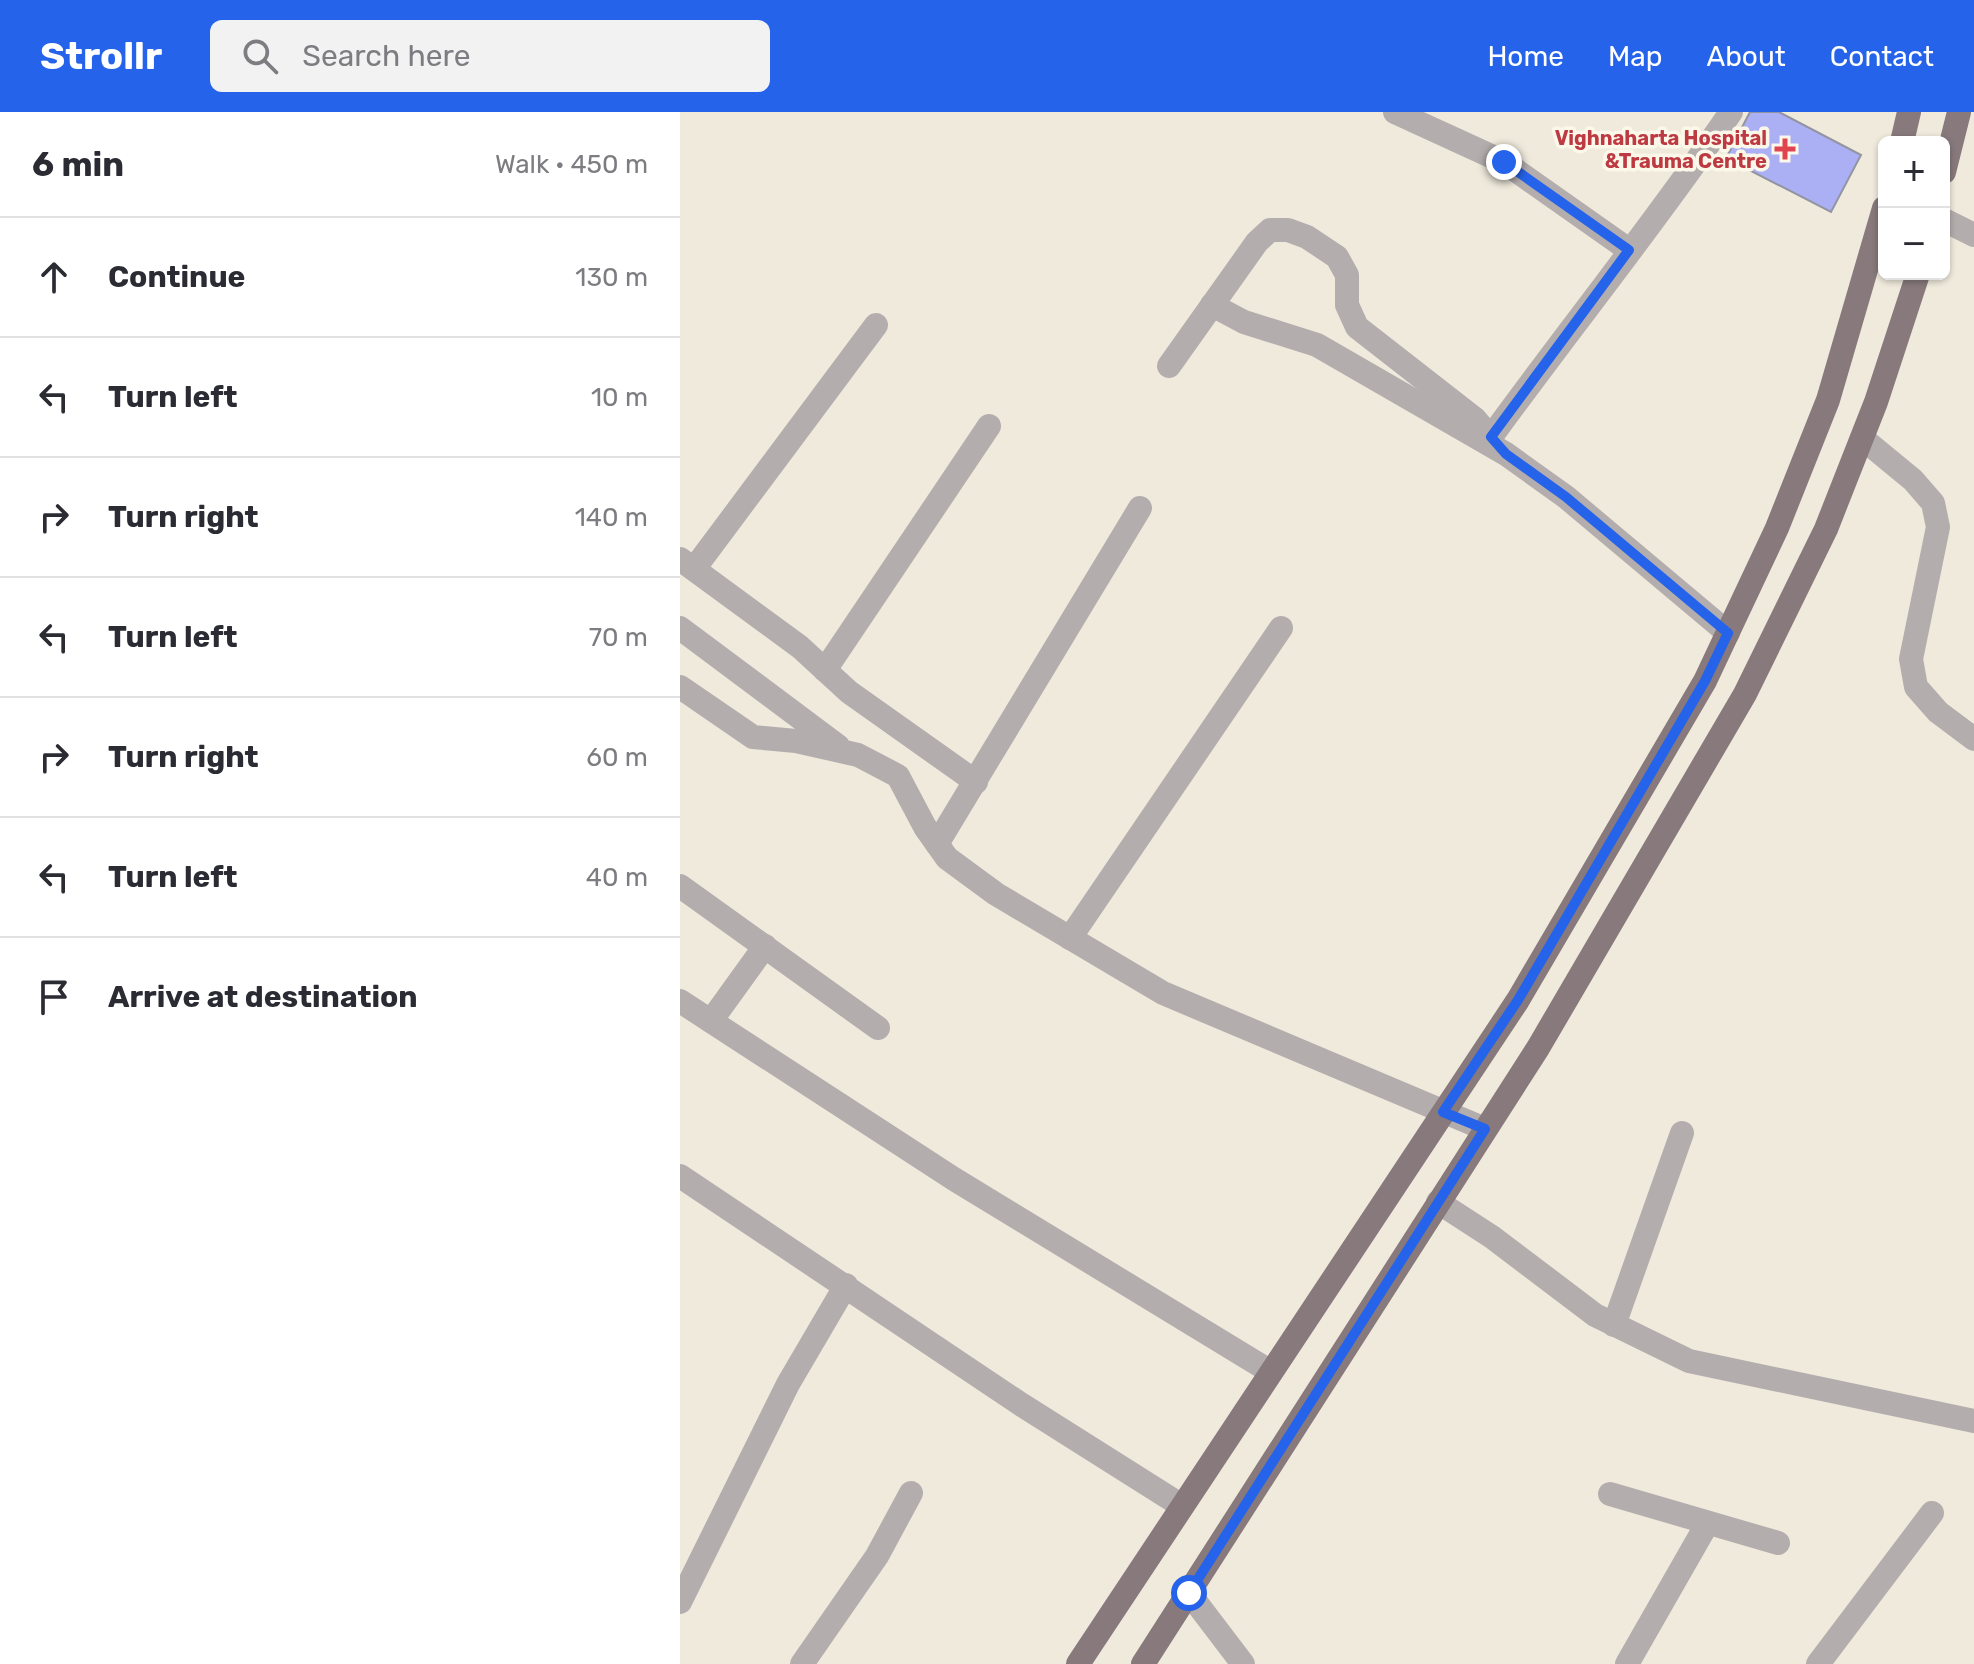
<!DOCTYPE html>
<meta charset="utf-8">
<style>
body{margin:0;font-family:Rubik,sans-serif;background:#f2f2f3;color:#2b2b33}
.controls{position:absolute;right:24px;top:24px;display:grid;overflow:hidden;border-radius:12px;box-shadow:0 2px 6px #0004}
.controls button{width:72px;height:72px;display:grid;place-items:center;padding:0;border:0;border-bottom:2px solid #e1e1e2;background:#fff;color:#2b2b33;font:40px sans-serif}
.stop{position:absolute;width:24px;height:24px;margin:-18px;border:6px solid #2563eb;border-radius:50%;background:#fff}
.stop.end{background:#2563eb;border-color:#fff;box-shadow:0 2px 8px #0008}
.list{margin:0;padding:0;list-style:none}
h2{display:flex;justify-content:space-between;align-items:center;height:104px;margin:0;padding:0 32px;font-size:34px}
h2 small{font-size:26px;font-weight:400;color:#7c7c81}
.list li{display:grid;grid-template-columns:52px 1fr auto;gap:24px;align-items:center;box-sizing:border-box;height:120px;padding:0 32px;border-top:2px solid #e1e1e2}
.list b{display:block;font-size:30px;white-space:nowrap}
.list em{font-size:26px;font-style:normal;color:#7c7c81}
.icon{flex:none;width:44px;height:44px;fill:none;stroke:currentColor;stroke-width:2;stroke-linecap:round;stroke-linejoin:round}
.map{position:relative;flex:none;width:1294px;height:1552px;overflow:hidden}
header{display:flex;align-items:center;gap:48px;box-sizing:border-box;height:112px;padding:0 40px;background:#2563eb;color:#fff}
header strong{font-size:38px}
nav{display:flex;gap:44px;margin-inline-start:auto;font-size:28px}
.search{width:560px;height:72px;background:#f2f2f3;display:flex;align-items:center;gap:20px;box-sizing:border-box;padding:0 28px;border-radius:12px;color:#7c7c81;font-size:30px}
main{display:flex}
aside{flex:1;background:#fff}
.map>svg:first-child{display:block}
.building{fill:#abaff4;stroke:#9294a1;stroke-width:2}
.lines{fill:none;stroke-linecap:round;stroke-linejoin:round}
.street{stroke:#b4adae;stroke-width:24}
.primary{stroke:#87797c;stroke-width:24}
.route{stroke:#2563eb;stroke-width:10}
.health-dot{fill:#e0444e;stroke:#fcf8e9;stroke-width:3}
.labels{text-anchor:middle;stroke-width:7;stroke-linejoin:round;paint-order:stroke}
.health-label{font-size:20px;font-weight:bold;fill:#be3a42;stroke:#fcf8e9;text-anchor:end}
</style>
<header>
<strong>Strollr</strong>
<div class="search"><svg class="icon" aria-label="search" viewBox="0 0 24 24"><circle cx="10" cy="10" r="6"/><path d="M15 15l6 6"/></svg>Search here</div>
<nav><a>Home</a><a>Map</a><a>About</a><a>Contact</a></nav>
</header>
<main>
<aside>
<h2>6 min<small>Walk · 450 m</small></h2>
<ul class="list">
<li><svg class="icon" aria-label="ahead" viewBox="0 0 24 24"><path d="M12 20V5M6 11l6-6 6 6"/></svg><div><b>Continue</b></div><em>130 m</em></li>
<li><svg class="icon" aria-label="left" viewBox="0 0 24 24"><path d="M17 20v-9H6M10 6l-5 5 5 5"/></svg><div><b>Turn left</b></div><em>10 m</em></li>
<li><svg class="icon" aria-label="right" viewBox="0 0 24 24"><path d="M7 20v-9h11M14 6l5 5-5 5"/></svg><div><b>Turn right</b></div><em>140 m</em></li>
<li><svg class="icon" aria-label="left" viewBox="0 0 24 24"><path d="M17 20v-9H6M10 6l-5 5 5 5"/></svg><div><b>Turn left</b></div><em>70 m</em></li>
<li><svg class="icon" aria-label="right" viewBox="0 0 24 24"><path d="M7 20v-9h11M14 6l5 5-5 5"/></svg><div><b>Turn right</b></div><em>60 m</em></li>
<li><svg class="icon" aria-label="left" viewBox="0 0 24 24"><path d="M17 20v-9H6M10 6l-5 5 5 5"/></svg><div><b>Turn left</b></div><em>40 m</em></li>
<li><svg class="icon" aria-label="arrive" viewBox="0 0 24 24"><path d="M6 21V4h12l-3 4 3 4H6"/></svg><div><b>Arrive at destination</b></div></li>
</ul>
</aside>
<div class="map">
<svg width="1294" height="1552" viewBox="0 0 1294 1552">
<rect width="100%" height="100%" fill="#efeadc"/>
<path class="building" d="M1070 0H1099L1181 43 1151 100 1046 46Z"/>
<g class="lines">
<g class="street">
<path d="M715 0 824 50 949 138"/>
<path d="M1264 108 1294 123"/>
<path d="M532 193 564 210 637 233 826 342 886 385 1048 521"/>
<path d="M489 254 577 130 590 118H608L627 125 657 145 667 163V193L677 215 795 307 811 326"/>
<path d="M811 325C890 216 975 111 1051 0"/>
<path d="M1182 326 1233 368 1253 391 1258 415 1231 547 1236 575 1258 600 1294 627"/>
<path d="M0 447 120 535 169 580 296 670"/>
<path d="M14 457 196 213"/>
<path d="M0 516 158 634"/>
<path d="M145 558 309 314"/>
<path d="M0 575 73 625 116 629 178 643 218 664 245 715 267 746 316 782 483 881 805 1017"/>
<path d="M257 732 460 396"/>
<path d="M0 774 198 916"/>
<path d="M390 826 601 516"/>
<path d="M0 889 274 1067 591 1260"/>
<path d="M31 909 85 834"/>
<path d="M0 1064 342 1293 502 1394"/>
<path d="M758 1090 812 1125 915 1203 1009 1249 1294 1309"/>
<path d="M934 1213 1002 1021"/>
<path d="M930 1382 1098 1431"/>
<path d="M509 1481 563 1552"/>
<path d="M0 1490 108 1272 166 1173"/>
<path d="M122 1552 197 1444 231 1381"/>
<path d="M947 1552 1027 1412"/>
<path d="M1138 1552 1252 1401"/>
</g>
<g class="primary">
<path d="M1222 30 1229 0"/>
<path d="M1264 60 1279 0"/>
<path d="M398 1552 838 888 1025 569 1097 416 1148 288 1204 96"/>
<path d="M463 1552 858 936 1065 582 1146 417 1196 290 1238 162"/>
</g>
</g>
<g class="lines">
<path class="route" d="M509 1481 805 1017 763 1000 838 888 1025 569 1048 521 886 385 826 342 811 325 949 138 824 50"/>
</g>
<path class="health-dot" d="M1101 25h8v8h8v8h-8v8h-8v-8h-8v-8h8z"/>
<g class="labels">
<g class="health-label">
<text x="1087" y="33">Vighnaharta Hospital<tspan x="1087" dy="23">&amp;Trauma Centre</tspan></text>
</g>
</g>
</svg>
<div class="controls">
<button>+</button>
<button>−</button>
</div>
<div class="stop" style="left:509px;top:1481px"></div>
<div class="stop end" style="left:824px;top:50px"></div>
</div>
</main>
